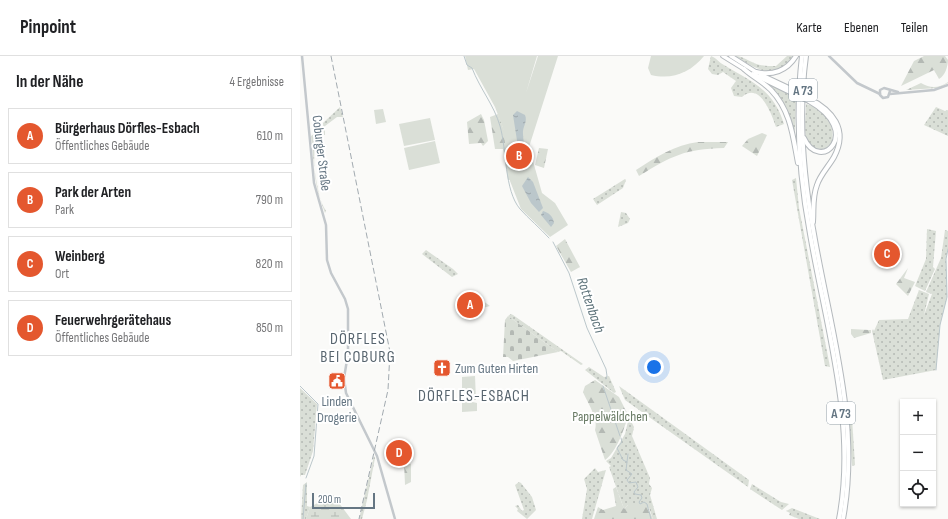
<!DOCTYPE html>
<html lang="de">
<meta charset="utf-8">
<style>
body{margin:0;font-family:"Sofia Sans Condensed",sans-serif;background:#f6f6f6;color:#202124}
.controls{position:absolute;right:12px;bottom:12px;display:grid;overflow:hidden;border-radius:0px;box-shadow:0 1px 3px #0004}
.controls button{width:36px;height:36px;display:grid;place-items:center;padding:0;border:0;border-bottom:1px solid #e0e0e0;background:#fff;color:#202124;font:20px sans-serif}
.scale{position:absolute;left:12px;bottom:10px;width:63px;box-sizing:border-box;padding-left:4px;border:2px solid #657683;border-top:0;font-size:11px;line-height:14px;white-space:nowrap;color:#657683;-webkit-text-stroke:3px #fff;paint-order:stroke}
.you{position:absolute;left:354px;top:311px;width:14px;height:14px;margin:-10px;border:3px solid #fff;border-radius:50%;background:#1a73e8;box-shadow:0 0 0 6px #1a73e833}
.badge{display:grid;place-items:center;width:26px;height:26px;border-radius:50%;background:#e4572e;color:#fff;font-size:13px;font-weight:700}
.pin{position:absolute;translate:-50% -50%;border:2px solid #fff;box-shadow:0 1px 4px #0006}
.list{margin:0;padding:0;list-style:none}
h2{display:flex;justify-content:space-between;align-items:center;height:52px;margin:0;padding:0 16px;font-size:17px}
h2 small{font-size:13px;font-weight:400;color:#757577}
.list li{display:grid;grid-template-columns:26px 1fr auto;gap:12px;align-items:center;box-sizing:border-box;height:56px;margin:0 8px 8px;padding:0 8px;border:1px solid #e0e0e0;border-radius:0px}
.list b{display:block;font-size:15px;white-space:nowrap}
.list p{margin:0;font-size:13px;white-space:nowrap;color:#757577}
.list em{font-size:13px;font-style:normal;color:#757577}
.icon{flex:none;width:22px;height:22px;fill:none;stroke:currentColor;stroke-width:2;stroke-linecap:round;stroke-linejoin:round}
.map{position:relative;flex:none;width:648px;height:463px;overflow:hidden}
header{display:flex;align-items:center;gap:24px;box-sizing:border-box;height:56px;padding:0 20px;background:#fff;border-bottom:1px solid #e0e0e0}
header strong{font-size:19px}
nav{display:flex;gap:22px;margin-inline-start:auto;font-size:14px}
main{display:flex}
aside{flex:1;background:#fff}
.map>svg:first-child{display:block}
.grass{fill:url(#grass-dots)}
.forest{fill:url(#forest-firs)}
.wetland{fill:url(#wetland-marsh)}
.cemetery{fill:url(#cemetery-stones)}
.green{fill:#dadfd7}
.water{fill:url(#water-ripples)}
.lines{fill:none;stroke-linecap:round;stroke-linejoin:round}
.stream{stroke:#bbc7cb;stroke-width:1}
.trunk-casing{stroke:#b4b9bd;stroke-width:5.5}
.motorway-casing{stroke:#b4b9bd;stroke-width:6}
.tertiary{stroke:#c3c8cc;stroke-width:2.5}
.trunk{stroke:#fff;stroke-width:3.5}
.motorway{stroke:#fff;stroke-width:4}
.rail{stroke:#a2aab0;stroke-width:1;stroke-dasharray:6 3;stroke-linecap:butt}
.motorway-bridge-casing{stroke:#b4b9bd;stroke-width:6;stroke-linecap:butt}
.motorway-bridge{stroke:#fff;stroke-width:4}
.labels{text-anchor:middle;stroke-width:4;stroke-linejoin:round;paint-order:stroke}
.shield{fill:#fff;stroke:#939fa8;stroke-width:1}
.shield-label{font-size:13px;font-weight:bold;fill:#657683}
.street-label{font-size:14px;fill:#657683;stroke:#fff}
.poi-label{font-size:14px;fill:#657683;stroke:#fff;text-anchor:start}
.park-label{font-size:14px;fill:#687a64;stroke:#fff}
.water-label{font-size:15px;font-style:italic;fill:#60757c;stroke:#fff}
.quarter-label{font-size:16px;letter-spacing:1px;fill:#57646e;stroke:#fff}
</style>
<header>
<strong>Pinpoint</strong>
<nav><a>Karte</a><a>Ebenen</a><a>Teilen</a></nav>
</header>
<main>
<aside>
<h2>In der Nähe<small>4 Ergebnisse</small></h2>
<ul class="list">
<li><span class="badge">A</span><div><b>Bürgerhaus Dörfles-Esbach</b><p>Öffentliches Gebäude</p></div><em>610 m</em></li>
<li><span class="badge">B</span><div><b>Park der Arten</b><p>Park</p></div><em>790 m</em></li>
<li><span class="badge">C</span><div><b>Weinberg</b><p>Ort</p></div><em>820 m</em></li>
<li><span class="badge">D</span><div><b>Feuerwehrgerätehaus</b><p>Öffentliches Gebäude</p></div><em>850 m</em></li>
</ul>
</aside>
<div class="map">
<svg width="648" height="463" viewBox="0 0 648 463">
<defs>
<pattern id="grass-dots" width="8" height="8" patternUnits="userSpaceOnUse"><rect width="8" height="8" fill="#dadfd7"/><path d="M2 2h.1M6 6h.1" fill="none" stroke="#b4b9b4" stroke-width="1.8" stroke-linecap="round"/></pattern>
<pattern id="forest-firs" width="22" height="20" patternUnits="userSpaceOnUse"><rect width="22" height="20" fill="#dadfd7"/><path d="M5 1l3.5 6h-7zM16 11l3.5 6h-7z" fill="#b4b9b4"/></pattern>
<pattern id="wetland-marsh" width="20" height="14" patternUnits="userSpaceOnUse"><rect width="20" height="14" fill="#dadfd7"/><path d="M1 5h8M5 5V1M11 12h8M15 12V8" fill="none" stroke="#b4b9b4"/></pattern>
<pattern id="cemetery-stones" width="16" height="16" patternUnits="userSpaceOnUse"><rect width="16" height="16" fill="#dadfd7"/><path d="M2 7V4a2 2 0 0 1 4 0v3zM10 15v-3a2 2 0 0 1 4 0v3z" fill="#b4b9b4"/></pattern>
<pattern id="water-ripples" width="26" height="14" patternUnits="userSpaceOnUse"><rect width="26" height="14" fill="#bbc7cb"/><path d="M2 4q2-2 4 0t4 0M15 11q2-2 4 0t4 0" fill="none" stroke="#9ca6aa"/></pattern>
</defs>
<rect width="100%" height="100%" fill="#fafaf8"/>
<g class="grass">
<path d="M411 0C417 2 419 7 424 9 452 26 473 33 484 68L476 71C472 59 460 25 442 41L434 40 431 32 436 25 423 16 418 19 412 18 408 13Z"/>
<path d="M436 0C442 0 447 4 454 7 461 10 468 10 476 10L487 0H493C476 25 456 14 436 0Z"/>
<path d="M469 28 496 42 495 76 486 51Z"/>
<path d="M506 48C544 55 536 107 516 93 511 90 508 88 506 82 504 71 506 59 506 48Z"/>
<path d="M40 51 43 61H37L25 70V79H24L23 67Z"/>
<path d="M636 51 645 55 648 54V80L624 69Z"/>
<path d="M17 76C12 100 13 133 26 155L25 157C15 131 14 107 11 80Z"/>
<path d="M496 122 499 152 530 311 525 310 492 124Z"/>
<path d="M325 123 326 124 323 132 297 149 293 143Z"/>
<path d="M321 156 326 157 330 163 328 167 318 171Z"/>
<path d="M627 173 636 175 633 211 635 213 625 235 615 230 626 203Z"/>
<path d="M645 174 648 175V193L646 203 647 241 640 269 636 314 583 324 572 275 573 273 574 275 579 264 608 263 619 234 629 238 624 259 632 238 626 236 641 202Z"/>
<path d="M126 194 153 213 158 218 152 221 122 198Z"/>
<path d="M211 258 213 259 283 308 281 309 261 295 258 296 208 260Z"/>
<path d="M289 311 304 321 309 320 316 336 314 337 285 314Z"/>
<path d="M319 330 449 424 448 431 325 344Z"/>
<path d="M0 332 17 348 13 395 5 419H1L0 421Z"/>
<path d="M551 346 555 409 552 410 548 348Z"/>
<path d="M329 361 334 371 332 380 350 422 349 428 352 432 350 439 357 463H353L349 452 328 449 324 453 309 411 311 410 306 405 311 402 325 378Z"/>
<path d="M74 400 75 402 67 444 62 463H59Z"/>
<path d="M295 412 298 416 306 414 292 463H282L287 433 284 423Z"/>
<path d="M7 426V450L10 451 6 463H1L3 429Z"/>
<path d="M219 426 221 427 232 441 236 454 227 463 217 455 218 453 215 450 218 449 222 455 224 454 215 429Z"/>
<path d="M452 428 481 446 489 448 482 454 450 433Z"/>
<path d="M492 452 520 463H499L489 459 490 457 486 455Z"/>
</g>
<g class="forest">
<path d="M624 0H645L648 4C648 10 645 20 639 23L634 14 601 30 614 5Z"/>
<path d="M648 26V27L638 32 606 34 621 27C631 33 639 32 648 26Z"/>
<path d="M181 58 184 64 188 85 183 90 181 87 169 88 167 66Z"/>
<path d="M198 58 222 123 208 124 203 93H195L190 61Z"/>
<path d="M462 77 467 79 457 100 442 90 448 83Z"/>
<path d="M398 86H428L424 92C384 93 372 100 339 120L336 114C356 101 375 89 398 86Z"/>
<path d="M239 92 248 93 244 112 235 109Z"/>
<path d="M265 183 280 211 271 216 256 190Z"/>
<path d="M608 212 604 222 615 226 608 240 596 228Z"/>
<path d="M551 273 569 274H571V277L554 282 551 278Z"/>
<path d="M295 324 319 341 328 359C325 372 316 397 305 404L295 374C299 363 287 346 283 336L285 330Z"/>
<path d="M104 406 111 408V426L105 429Z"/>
<path d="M316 431 324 453 328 449H335L345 445 353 463H294L298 451 303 454 316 450 313 433Z"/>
</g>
<path class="wetland" d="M33 439 51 463H6L10 451Z"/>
<path class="cemetery" d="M208 260 258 296 213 305 208 301H203L205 264Z"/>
<g class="green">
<path d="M165 0H237L226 37 238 0H258L229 91 242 137 255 147 268 169 250 181 221 153 210 125 203 72 195 51 174 13 168 14Z"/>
<path d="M351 0H404C390 17 372 24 351 19L348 12Z"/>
<path d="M83 53 86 66 76 68 74 54Z"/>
<path d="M130 62 135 84 104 90 99 68Z"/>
<path d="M135 85 140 107 109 114 104 92Z"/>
<path d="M179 242 190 250 175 254 172 244Z"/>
<path d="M175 320 176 344H162V321Z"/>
<path d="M168 345 177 347V355L162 356V347Z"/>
</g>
<g class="water">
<path d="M217 55 225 59C228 66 222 71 223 78 223 89 228 99 231 109L226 113H223L221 110 213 59Z"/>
<path d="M228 121 233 126 243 152 239 156 231 147 222 130Z"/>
<path d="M243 155C249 157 253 160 254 167L251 171 241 159Z"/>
</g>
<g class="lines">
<g class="stream">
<path d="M164 0 167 9 172 12C180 33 194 49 200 70 207 94 204 134 220 153 229 163 240 172 249 182"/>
<path d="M253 186 269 217 287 272 306 313 307 320 306 323"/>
<path d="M636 314 640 269 647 241 646 203 648 193"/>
<path d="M0 330 18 348 14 400 6 422"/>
<path d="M303 330 320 380"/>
<path d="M321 382 322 386 317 392 323 404 327 406 326 414 332 418 327 424 329 427 336 426 338 431 334 436 335 438 341 439 342 442 339 446 340 448 344 446 347 448 351 463"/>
<path d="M327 406 328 398"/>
<path d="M3 463 6 428"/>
</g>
<defs>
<g id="trunk">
<path d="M423 0 444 13"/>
<path d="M431 0 456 16"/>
</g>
<g id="motorway">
<path d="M502 0C495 60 499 119 510 178 526 271 557 369 539 463"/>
<path d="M506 0C498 59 503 119 514 178 530 272 561 367 543 463"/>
<path d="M444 13C453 21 463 26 471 34 491 55 493 81 498 107"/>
<path d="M456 16C472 20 487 15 496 0"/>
<path d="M453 18 492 37"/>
<path d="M461 19 493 34"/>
<path d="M508 42C532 54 549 73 534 101 529 110 520 119 517 129 512 142 514 153 513 166"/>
<path d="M504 82C520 118 564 76 509 45"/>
</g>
</defs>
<use href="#trunk" class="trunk-casing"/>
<use href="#motorway" class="motorway-casing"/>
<g class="tertiary">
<path d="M2 0 14 127 26 169 27 204 31 217 45 243 48 253V298L44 322 46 337 77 400 95 463"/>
<path d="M529 0 557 27 580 38"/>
<path d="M590 35 588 41 583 42 580 39V34L584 32 598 36"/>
<path d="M590 38 634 34 648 29"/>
</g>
<use href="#trunk" class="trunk"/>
<use href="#motorway" class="motorway"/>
<path class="rail" d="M31 0 90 296 88 334 59 463"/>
<defs>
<g id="motorway-bridge">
<path d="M493 34 508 42"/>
<path d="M492 37 509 45"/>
</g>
</defs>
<use href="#motorway-bridge" class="motorway-bridge-casing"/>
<use href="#motorway-bridge" class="motorway-bridge"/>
</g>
<defs>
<symbol id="church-square" viewBox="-11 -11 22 22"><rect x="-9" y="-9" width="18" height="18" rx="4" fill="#e4572e" stroke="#fff"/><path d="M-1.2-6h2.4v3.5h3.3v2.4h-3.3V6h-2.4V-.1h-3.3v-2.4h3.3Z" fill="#fff"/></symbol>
<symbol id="civic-square" viewBox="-11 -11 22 22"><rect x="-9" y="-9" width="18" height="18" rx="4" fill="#e4572e" stroke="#fff"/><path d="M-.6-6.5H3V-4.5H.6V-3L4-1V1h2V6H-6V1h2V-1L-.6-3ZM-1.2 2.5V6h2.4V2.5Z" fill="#fff"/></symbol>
</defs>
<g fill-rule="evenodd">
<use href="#church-square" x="132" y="302" width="20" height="20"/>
<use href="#civic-square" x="27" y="315" width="20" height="20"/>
</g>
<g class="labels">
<g class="shield">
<rect x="489" y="23" width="28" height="22" rx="3"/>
<rect x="527" y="346" width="28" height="22" rx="3"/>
</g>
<g class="shield-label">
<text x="503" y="39">A 73</text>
<text x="541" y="362">A 73</text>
</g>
<g class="street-label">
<text transform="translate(22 97) rotate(83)" y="5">Coburger Straße</text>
</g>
<g class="poi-label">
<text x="155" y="317">Zum Guten Hirten</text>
<text x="37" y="350" text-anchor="middle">Linden<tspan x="37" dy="16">Drogerie</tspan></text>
</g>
<g class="park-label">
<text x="310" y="365">Pappelwäldchen</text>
</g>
<g class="water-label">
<text transform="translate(291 249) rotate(71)" y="5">Rottenbach</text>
</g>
<g class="quarter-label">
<text x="58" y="288">DÖRFLES<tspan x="58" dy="18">BEI COBURG</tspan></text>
<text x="174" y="345">DÖRFLES-ESBACH</text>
</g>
</g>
</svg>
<div class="controls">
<button>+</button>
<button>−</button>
<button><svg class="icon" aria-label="locate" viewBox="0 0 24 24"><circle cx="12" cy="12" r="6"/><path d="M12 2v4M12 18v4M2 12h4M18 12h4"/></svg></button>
</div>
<div class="scale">200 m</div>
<div class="you"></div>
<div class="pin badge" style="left:170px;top:249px">A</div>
<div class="pin badge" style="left:219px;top:100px">B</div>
<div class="pin badge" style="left:587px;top:198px">C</div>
<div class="pin badge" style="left:99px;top:397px">D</div>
</div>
</main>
